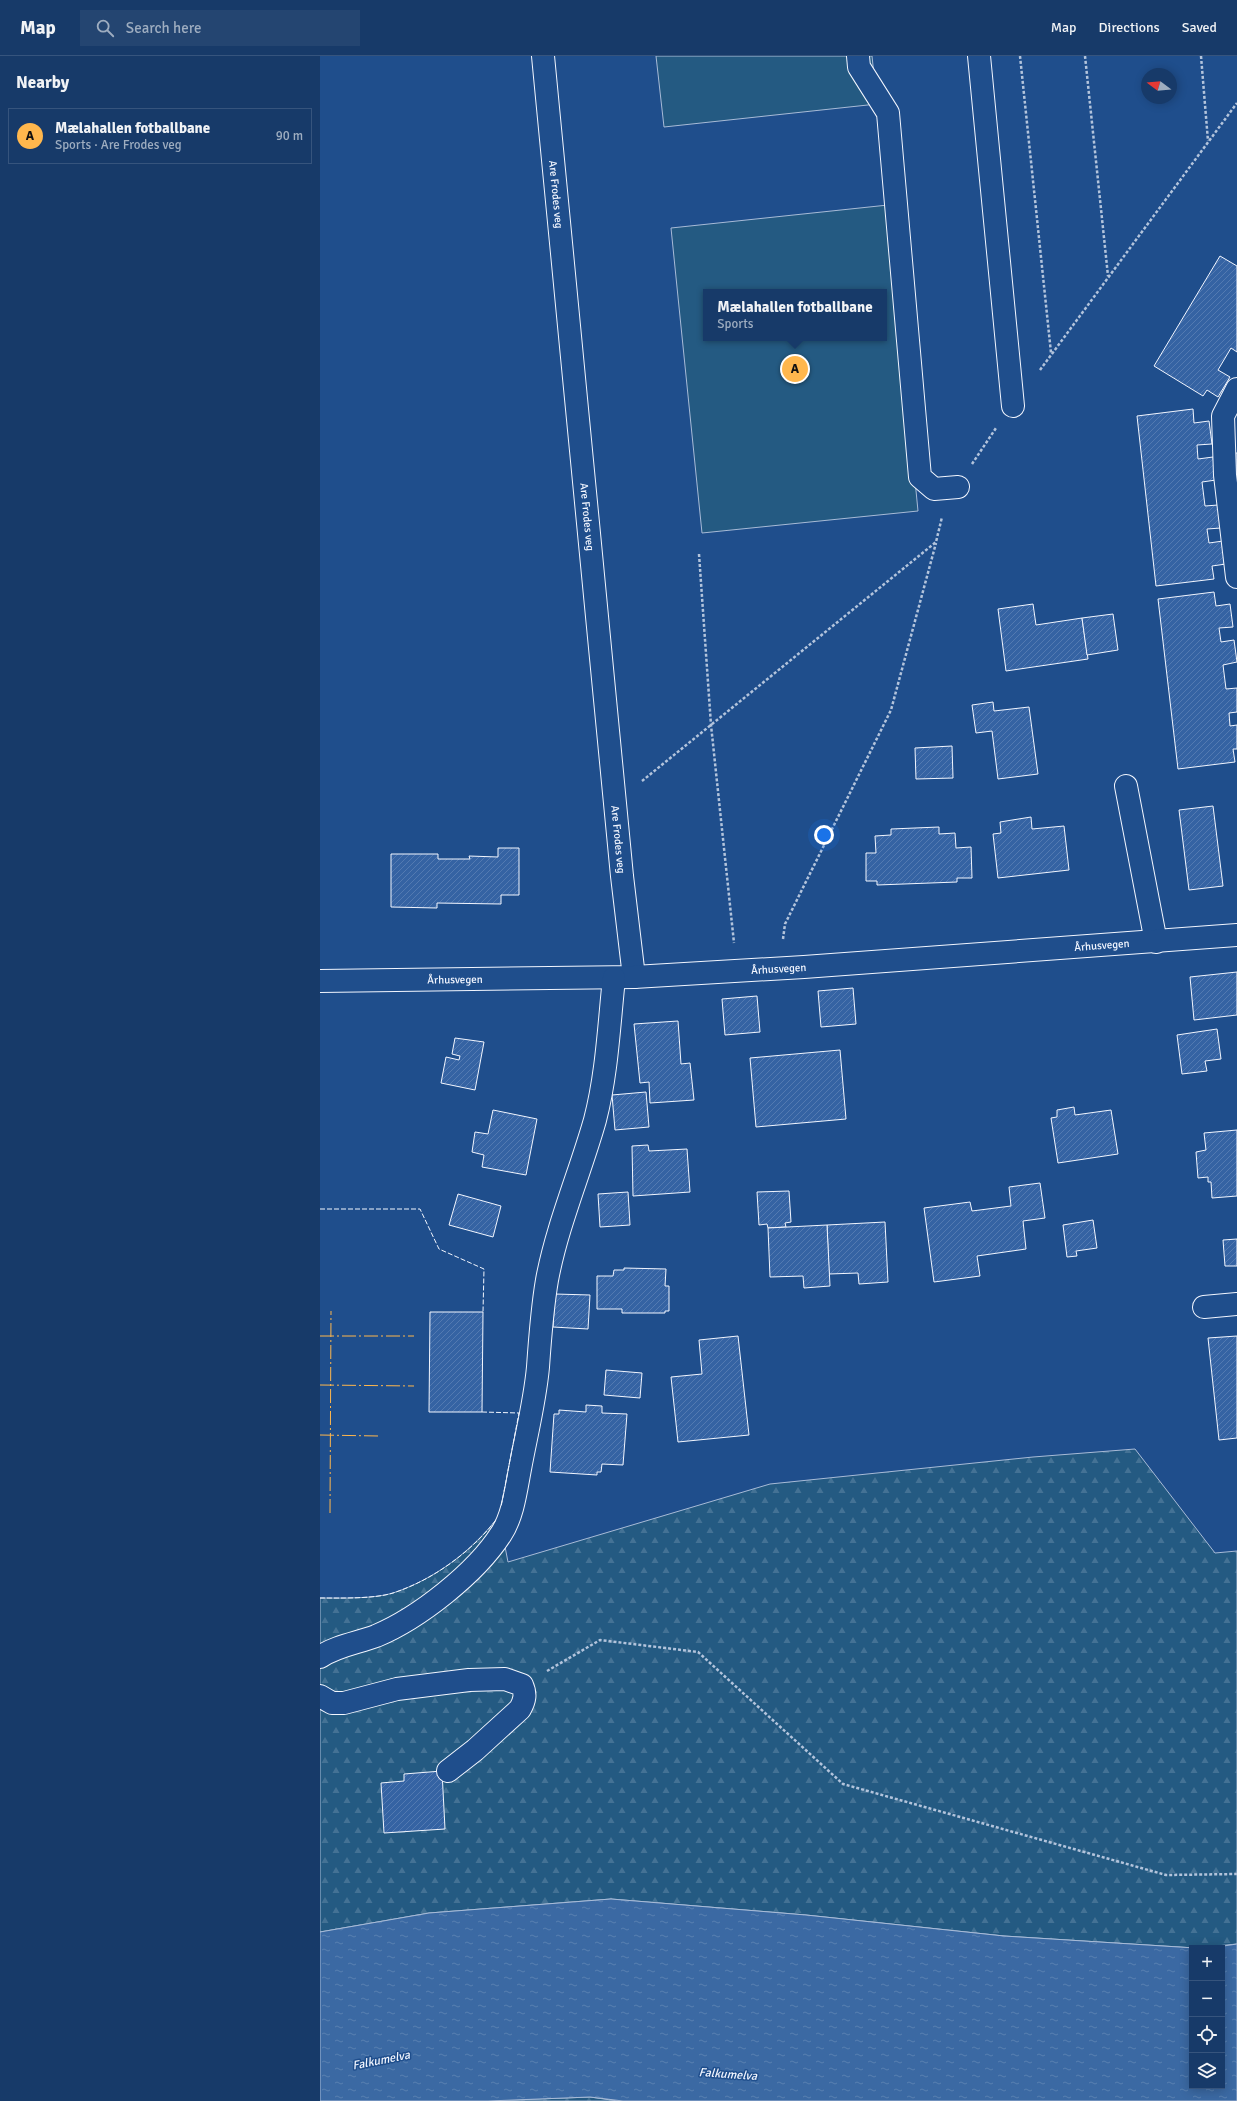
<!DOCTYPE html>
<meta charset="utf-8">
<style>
body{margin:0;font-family:Signika,sans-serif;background:#244571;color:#f1f3f6}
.controls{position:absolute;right:12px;bottom:12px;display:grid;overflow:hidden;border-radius:0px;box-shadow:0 2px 10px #0003}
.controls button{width:36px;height:36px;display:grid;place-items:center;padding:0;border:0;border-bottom:1px solid #36547d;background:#173a69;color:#f1f3f6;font:20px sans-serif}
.compass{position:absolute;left:821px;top:12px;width:36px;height:36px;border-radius:50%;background:#173a69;box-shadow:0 2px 10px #0003;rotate:286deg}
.you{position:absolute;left:504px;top:779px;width:14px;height:14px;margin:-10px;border:3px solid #fff;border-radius:50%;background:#1a73e8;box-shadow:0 0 0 6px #1a73e833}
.badge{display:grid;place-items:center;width:26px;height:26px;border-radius:50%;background:#ffb74d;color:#111;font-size:13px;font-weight:700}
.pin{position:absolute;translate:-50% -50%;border:2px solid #fff;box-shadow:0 1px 4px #0006}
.popup{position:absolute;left:383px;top:233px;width:184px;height:52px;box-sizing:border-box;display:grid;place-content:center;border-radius:0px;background:#173a69;filter:drop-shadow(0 1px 3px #0005);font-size:13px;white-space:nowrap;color:#9eadc0}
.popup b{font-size:15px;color:#f1f3f6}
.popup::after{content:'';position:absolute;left:50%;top:100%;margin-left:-8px;border:8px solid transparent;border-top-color:#173a69}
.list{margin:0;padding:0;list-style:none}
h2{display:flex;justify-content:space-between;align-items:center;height:52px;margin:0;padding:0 16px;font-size:17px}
h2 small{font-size:13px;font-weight:400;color:#9eadc0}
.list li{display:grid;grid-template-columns:26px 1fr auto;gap:12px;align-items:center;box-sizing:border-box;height:56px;margin:0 8px 8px;padding:0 8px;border:1px solid #36547d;border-radius:0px}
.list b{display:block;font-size:15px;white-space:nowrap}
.list p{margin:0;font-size:13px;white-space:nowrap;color:#9eadc0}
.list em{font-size:13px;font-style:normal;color:#9eadc0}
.icon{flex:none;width:22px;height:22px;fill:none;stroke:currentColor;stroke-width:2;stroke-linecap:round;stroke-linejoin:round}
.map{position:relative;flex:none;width:917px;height:2045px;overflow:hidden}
header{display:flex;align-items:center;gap:24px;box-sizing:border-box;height:56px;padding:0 20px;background:#173a69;border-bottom:1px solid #36547d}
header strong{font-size:19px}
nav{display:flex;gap:22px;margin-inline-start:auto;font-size:14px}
.search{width:280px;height:36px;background:#244571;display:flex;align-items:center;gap:10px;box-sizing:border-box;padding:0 14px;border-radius:0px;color:#9eadc0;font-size:15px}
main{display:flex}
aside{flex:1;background:#173a69}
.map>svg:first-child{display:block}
.grass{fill:#245a82;stroke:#a8bbd7;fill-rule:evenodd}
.forest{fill:url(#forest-firs);stroke:#a8bbd7}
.water{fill:url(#water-ripples);stroke:#a8bbd7}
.building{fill:url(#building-hatch);stroke:#f2f6ff}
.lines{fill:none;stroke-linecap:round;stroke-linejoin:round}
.minor-casing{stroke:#f2f6ff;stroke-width:24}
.path{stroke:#b3c4dc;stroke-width:2.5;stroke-dasharray:3 2;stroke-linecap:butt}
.minor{stroke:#1f4e8c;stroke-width:22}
.fence{stroke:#f2f6ff;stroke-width:1;stroke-dasharray:5 2;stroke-linecap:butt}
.power{stroke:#ffb74d;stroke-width:1;stroke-dasharray:14 3 2 3;stroke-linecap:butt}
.labels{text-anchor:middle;stroke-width:3;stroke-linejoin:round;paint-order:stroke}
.street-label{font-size:11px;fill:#f2f6ff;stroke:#1f4e8c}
.water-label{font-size:12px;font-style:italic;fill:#f2f6ff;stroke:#1f4e8c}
</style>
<header>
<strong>Map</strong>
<div class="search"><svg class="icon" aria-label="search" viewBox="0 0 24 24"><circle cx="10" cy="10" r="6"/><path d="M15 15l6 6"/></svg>Search here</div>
<nav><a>Map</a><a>Directions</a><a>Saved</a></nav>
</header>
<main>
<aside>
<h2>Nearby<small></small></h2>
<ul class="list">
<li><span class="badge">A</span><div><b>Mælahallen fotballbane</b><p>Sports · Are Frodes veg</p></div><em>90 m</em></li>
</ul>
</aside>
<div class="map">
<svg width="917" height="2045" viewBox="0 0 917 2045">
<defs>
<pattern id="forest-firs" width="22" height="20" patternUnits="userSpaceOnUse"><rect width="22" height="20" fill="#245a82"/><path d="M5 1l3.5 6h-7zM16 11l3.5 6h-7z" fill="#447295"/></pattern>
<pattern id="water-ripples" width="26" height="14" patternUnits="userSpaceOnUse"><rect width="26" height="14" fill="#3b69a3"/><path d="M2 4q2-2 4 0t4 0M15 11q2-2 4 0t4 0" fill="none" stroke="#587fb1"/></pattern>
<pattern id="building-hatch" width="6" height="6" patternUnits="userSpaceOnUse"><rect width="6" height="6" fill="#3563a3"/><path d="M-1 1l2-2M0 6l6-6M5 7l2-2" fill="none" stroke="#537ab1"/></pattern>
</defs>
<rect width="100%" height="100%" fill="#1f4e8c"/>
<g class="grass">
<path d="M336 0H552L557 48 344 71Z"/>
<path d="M568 149 598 455 382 477 351 172ZM386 236H564V282H386Z"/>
</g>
<g class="forest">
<path d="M815 1393 895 1497 917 1495V1888L875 1892 684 1880 486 1859 291 1843 109 1857 0 1876V1542C21 1542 54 1543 73 1537 115 1523 152 1495 179 1460L188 1506 450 1428 713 1401Z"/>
<path d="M270 2041 298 2045H168Z"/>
</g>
<path class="water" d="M291 1843 486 1859 684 1880 875 1892H872V2030H902V1892H890L917 1888V2045H303L270 2041 168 2045H0V1876L109 1857Z"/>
<g class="building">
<path d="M900 200 917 210V296L911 292 898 314 910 321 898 341 887 334 883 340 834 310Z"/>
<path d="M873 353 874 367 889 365 892 388 877 389 878 403 893 401 896 424 882 426 885 450 898 449 901 472 887 473 889 487 903 485 906 508 892 510 894 523 836 530 817 360Z"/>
<path d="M913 397H917V420H915Z"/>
<path d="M894 536 896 550 910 548 913 571 899 572 901 586 914 584 917 606 903 609 906 633 917 632V656L909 657 910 670 917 669V693H913L915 706 858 713 838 543Z"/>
<path d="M713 548 716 569 762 562 768 603 686 615 678 553Z"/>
<path d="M793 558 798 594 767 599 762 562Z"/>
<path d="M673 646 674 655 709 651 718 718 678 723 672 675 656 677 652 649Z"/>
<path d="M632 690 633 722 596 723 595 692Z"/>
<path d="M893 750 903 830 869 834 859 754Z"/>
<path d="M711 761 712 773 744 770 749 814 678 822 673 778 681 777 680 766Z"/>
<path d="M619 771V778L635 777 636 792 651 791 652 822H637V826L557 829V825H546V797H556L555 780 571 779V773Z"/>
<path d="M178 792H199V839H181V848L117 847V852L71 851V798H118V803H150L149 800 178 801Z"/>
<path d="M917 916V959L874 964 870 921Z"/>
<path d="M533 932 536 968 501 971 498 935Z"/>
<path d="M437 940 440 976 405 979 402 943Z"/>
<path d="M358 965 361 1008 370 1007 374 1044 330 1047 329 1026 320 1027 314 968Z"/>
<path d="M897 973 901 1003 885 1005 887 1015 862 1018 857 979Z"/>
<path d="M135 982 164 986 155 1034 121 1027 126 1001 139 1004 140 1000 132 998Z"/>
<path d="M520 994 526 1063 436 1071 430 1002Z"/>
<path d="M326 1036 329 1071 295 1074 292 1039Z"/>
<path d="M754 1051 755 1059 791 1054 798 1098 738 1107 731 1062 737 1061V1054Z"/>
<path d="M173 1054 217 1063 206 1119 162 1111 164 1099 152 1096 155 1076 168 1078Z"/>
<path d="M917 1074V1140L892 1142 891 1126H888V1121L878 1122 876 1096 886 1094 884 1077Z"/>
<path d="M328 1089 329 1095 367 1093 370 1136 313 1140 312 1090Z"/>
<path d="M720 1127 725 1162 703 1165 706 1193 657 1200 660 1220 614 1226 604 1152 650 1146 652 1155 691 1150 689 1131Z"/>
<path d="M469 1135 471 1166 465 1167 466 1171 448 1172 447 1168 439 1169 437 1136Z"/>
<path d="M308 1136 310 1169 280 1171 278 1138Z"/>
<path d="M138 1138 181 1150 173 1181 129 1169Z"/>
<path d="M773 1164 777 1192 756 1195 757 1200 747 1201 743 1169Z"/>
<path d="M565 1166 568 1226 539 1228 538 1217 509 1218 507 1169Z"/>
<path d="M507 1169 510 1230 484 1232 483 1220 450 1221 448 1172Z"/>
<path d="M917 1183V1210H905L903 1184Z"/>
<path d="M304 1212 346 1213 345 1230H349V1255H345V1257H302V1253H277V1220H293L294 1214H304Z"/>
<path d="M235 1238 270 1239 268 1273 233 1271Z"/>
<path d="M110 1256H163L162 1356H109Z"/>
<path d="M418 1280 429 1379 358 1386 351 1321 382 1318 379 1284Z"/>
<path d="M917 1280V1382L899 1384 888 1282Z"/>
<path d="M286 1314 322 1317 320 1342 284 1339Z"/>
<path d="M266 1349 282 1350V1357L307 1358 303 1409 282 1408 281 1416H277V1419L230 1416 234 1358H239V1354L266 1356Z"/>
<path d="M122 1715 125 1773 64 1777 61 1727 84 1725V1718Z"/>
</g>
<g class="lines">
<defs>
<g id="minor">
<path id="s1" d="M223 0 302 820 314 921"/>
<path d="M538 0 539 11 568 57 600 421 614 433 638 431"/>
<path d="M659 0 693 350"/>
<path d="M917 333 903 360 905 419 917 521"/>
<path d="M806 730 836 886"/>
<path id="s2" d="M0 925 314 921 484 911 917 879"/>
<path d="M884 1251 917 1248"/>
<path d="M0 1601C16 1590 37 1587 56 1580 99 1562 156 1517 181 1478 193 1460 196 1434 200 1413 206 1380 215 1345 218 1311 220 1282 222 1253 227 1224 237 1170 260 1117 275 1064 287 1018 289 969 294 922"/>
<path d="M0 1640 12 1647H24L77 1633 149 1624 185 1623 202 1629C206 1638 205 1644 200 1653L155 1694 128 1715"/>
</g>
</defs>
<use href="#minor" class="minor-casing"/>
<g class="path">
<path d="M700 0 731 297"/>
<path d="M765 0 788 220"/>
<path d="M881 0 888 85"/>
<path d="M720 314 917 47"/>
<path d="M652 408 676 372"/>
<path d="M379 498 391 669 414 887"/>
<path d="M322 725 616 486 622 461"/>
<path d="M463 883 465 868 571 654 616 487"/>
<path d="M227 1615 280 1584 378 1596 523 1728 846 1819 917 1818"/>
</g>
<use href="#minor" class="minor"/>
<g class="fence">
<path d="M0 1153H100L119 1193 164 1213 163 1256"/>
<path d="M162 1356 199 1357 181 1451"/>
<path d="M0 1542C21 1542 54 1543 73 1537 113 1524 151 1496 176 1464"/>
</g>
<g class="power">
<path d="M0 1280H94"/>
<path d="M0 1329 94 1330"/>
<path d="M0 1379 58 1380"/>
<path d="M10 1457 11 1255"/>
</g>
</g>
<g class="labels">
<g class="street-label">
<text dy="4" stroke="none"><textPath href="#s1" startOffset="139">Are Frodes veg</textPath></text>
<text dy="4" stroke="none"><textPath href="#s1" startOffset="463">Are Frodes veg</textPath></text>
<text dy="4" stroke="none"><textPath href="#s1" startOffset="787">Are Frodes veg</textPath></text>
<text dy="4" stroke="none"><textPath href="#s2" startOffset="783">Århusvegen</textPath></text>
<text dy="4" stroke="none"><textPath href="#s2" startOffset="459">Århusvegen</textPath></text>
<text dy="4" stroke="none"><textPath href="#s2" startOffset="135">Århusvegen</textPath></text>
</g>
<g class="water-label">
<text transform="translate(61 2004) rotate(-11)" y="4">Falkumelva</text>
<text transform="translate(408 2018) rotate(4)" y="4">Falkumelva</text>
</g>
</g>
</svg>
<div class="controls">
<button>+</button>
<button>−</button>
<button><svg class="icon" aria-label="locate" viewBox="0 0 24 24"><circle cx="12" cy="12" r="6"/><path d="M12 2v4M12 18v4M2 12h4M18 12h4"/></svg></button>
<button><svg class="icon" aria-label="layers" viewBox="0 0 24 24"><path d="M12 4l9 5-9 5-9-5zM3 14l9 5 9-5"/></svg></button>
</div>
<svg class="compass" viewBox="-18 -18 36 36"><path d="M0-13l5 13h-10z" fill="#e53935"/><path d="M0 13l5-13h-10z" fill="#9eadc0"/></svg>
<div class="you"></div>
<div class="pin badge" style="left:475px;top:313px">A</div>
<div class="popup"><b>Mælahallen fotballbane</b>Sports</div>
</div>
</main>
